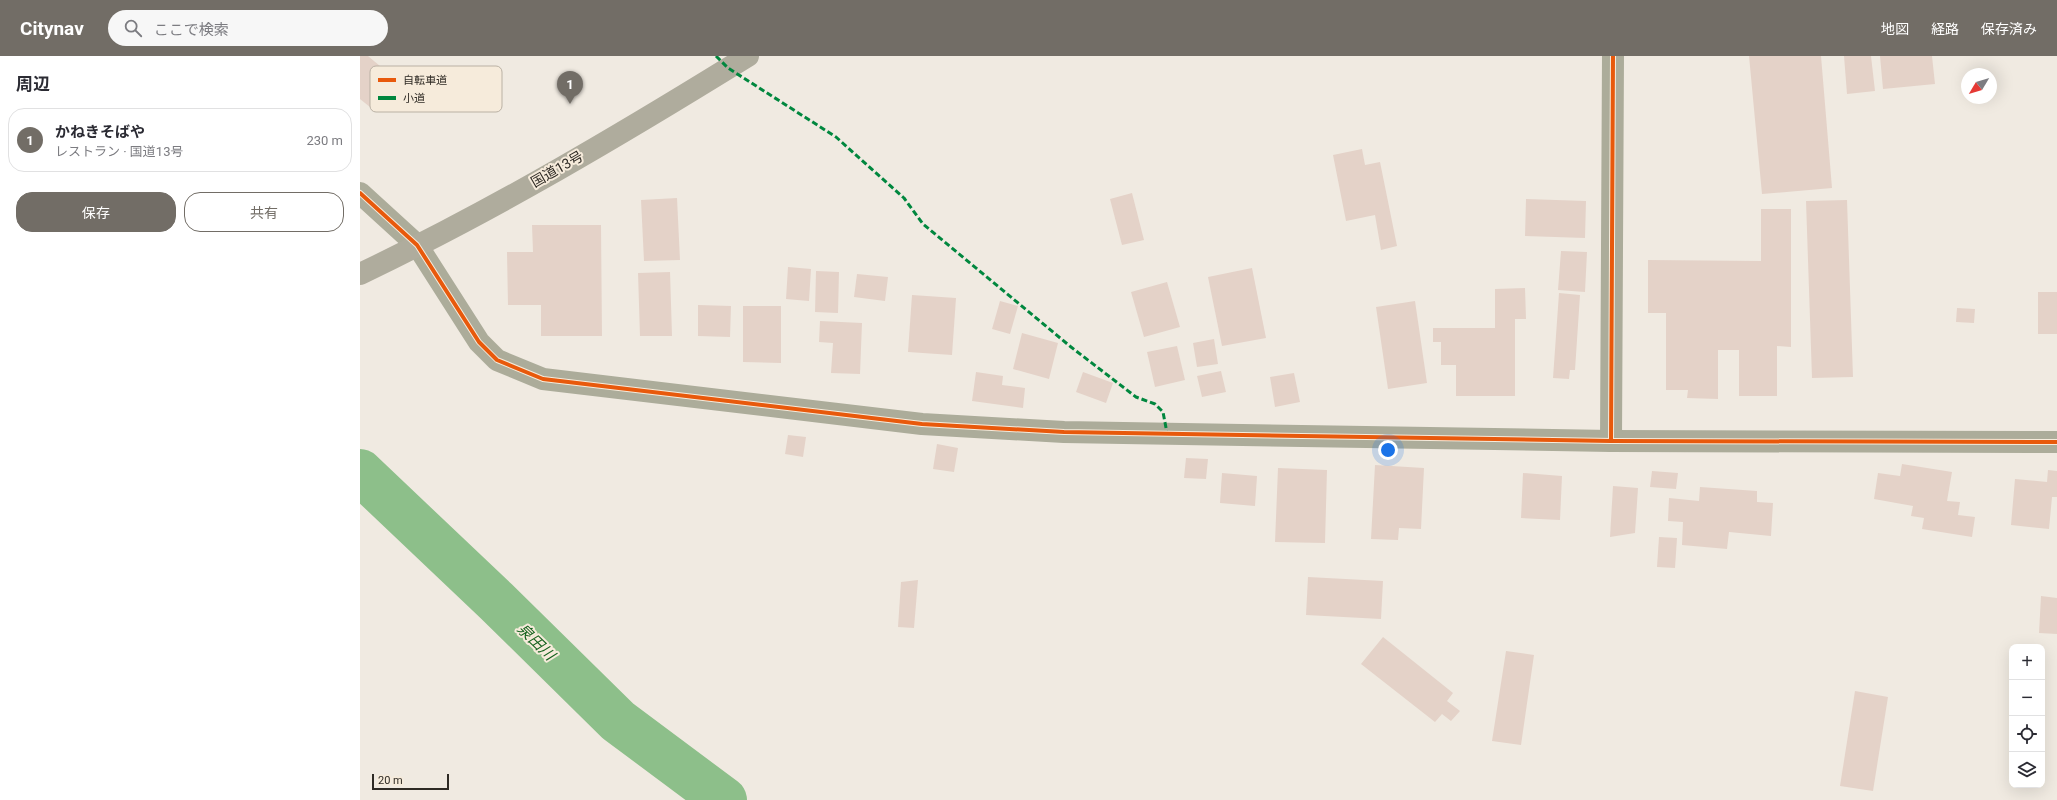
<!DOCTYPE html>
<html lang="ja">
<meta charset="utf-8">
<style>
body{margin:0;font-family:Roboto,"Noto Sans JP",sans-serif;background:#f7f7f7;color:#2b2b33}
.controls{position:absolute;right:12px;bottom:12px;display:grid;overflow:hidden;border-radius:8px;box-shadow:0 4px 16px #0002}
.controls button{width:36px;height:36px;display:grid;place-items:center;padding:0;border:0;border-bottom:1px solid #e1e1e2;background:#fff;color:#2b2b33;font:20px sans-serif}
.compass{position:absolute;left:1601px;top:12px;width:36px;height:36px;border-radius:50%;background:#fff;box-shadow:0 4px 16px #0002;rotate:232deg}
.scale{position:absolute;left:12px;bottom:10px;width:77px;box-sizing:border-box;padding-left:4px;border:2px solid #2e2a24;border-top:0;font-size:11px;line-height:14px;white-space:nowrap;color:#2e2a24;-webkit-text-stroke:3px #f6ebdb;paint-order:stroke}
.you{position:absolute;left:1028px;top:394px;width:14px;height:14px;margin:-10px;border:3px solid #fff;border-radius:50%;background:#1a73e8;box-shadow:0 0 0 6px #1a73e833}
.badge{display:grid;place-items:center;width:26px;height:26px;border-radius:50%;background:#726d66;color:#fff;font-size:13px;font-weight:700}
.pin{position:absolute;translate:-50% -33px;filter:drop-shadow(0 1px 2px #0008)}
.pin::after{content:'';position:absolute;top:21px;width:14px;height:12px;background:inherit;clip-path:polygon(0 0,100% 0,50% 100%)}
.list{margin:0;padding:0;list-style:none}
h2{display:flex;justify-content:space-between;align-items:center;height:52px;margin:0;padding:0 16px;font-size:17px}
h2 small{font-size:13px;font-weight:400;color:#7c7c81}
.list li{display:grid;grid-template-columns:26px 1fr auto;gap:12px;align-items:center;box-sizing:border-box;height:64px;margin:0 8px 8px;padding:0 8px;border:1px solid #e1e1e2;border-radius:16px}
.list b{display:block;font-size:15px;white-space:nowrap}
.list p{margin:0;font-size:13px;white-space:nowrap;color:#7c7c81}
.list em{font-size:13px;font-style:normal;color:#7c7c81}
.actions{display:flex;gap:8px;padding:12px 16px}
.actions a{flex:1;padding:9px 0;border:1px solid #726d66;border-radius:16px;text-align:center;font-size:14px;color:#726d66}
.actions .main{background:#726d66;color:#fff}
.icon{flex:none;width:22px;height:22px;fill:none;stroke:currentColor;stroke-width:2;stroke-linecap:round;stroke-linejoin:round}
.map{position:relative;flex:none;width:1697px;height:744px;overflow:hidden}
header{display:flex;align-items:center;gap:24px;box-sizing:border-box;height:56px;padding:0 20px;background:#726d66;color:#fff}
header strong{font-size:19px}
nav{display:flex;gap:22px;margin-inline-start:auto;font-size:14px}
.search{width:280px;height:36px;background:#f7f7f7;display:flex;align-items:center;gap:10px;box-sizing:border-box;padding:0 14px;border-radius:22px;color:#7c7c81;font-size:15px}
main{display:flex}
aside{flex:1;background:#fff}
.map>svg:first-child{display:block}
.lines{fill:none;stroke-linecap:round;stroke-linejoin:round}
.river{stroke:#8dbf8a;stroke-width:46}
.building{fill:#e4d2c8}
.minor{stroke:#acac9a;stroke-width:22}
.highway{stroke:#afac9d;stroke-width:22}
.quiet{stroke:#00873e;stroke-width:3;stroke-dasharray:6 3;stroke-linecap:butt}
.cycleway-casing{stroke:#f6ebdb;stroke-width:6}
.cycleway{stroke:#e8590c;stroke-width:4}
.labels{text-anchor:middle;stroke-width:4;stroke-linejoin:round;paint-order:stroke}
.street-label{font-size:14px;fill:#2e2a24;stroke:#f6ebdb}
.water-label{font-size:15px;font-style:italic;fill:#15621e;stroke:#f6ebdb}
.key{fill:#f6ebdb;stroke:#bab1a4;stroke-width:1}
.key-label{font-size:11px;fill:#2e2a24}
</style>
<header>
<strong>Citynav</strong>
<div class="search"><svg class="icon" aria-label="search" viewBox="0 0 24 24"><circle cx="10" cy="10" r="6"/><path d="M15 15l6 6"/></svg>ここで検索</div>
<nav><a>地図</a><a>経路</a><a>保存済み</a></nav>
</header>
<main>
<aside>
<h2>周辺<small></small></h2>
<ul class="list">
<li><span class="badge">1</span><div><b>かねきそばや</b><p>レストラン · 国道13号</p></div><em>230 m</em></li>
</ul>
<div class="actions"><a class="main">保存</a><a>共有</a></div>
</aside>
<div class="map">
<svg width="1697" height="744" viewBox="0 0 1697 744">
<rect width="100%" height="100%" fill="#f0eae1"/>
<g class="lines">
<path class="river" d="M0 416 136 545 258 665 364 744"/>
</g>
<g class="building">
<path d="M0 0H8L39 26 15 55 0 43Z"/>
<path d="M1389 0H1461L1472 132 1402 138Z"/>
<path d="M1484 0H1511L1515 35 1487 38Z"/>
<path d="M1520 0H1572L1575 28 1523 33Z"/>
<path d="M1002 93 1005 109 1020 106 1037 190 1021 194 1015 159 986 165 973 99Z"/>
<path d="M772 137 784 184 762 189 750 143Z"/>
<path d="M317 142 320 204 284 205 281 144Z"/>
<path d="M1166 143 1226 145 1225 182 1165 180Z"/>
<path d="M1487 144 1493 321 1452 322 1446 145Z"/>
<path d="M1401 153H1431V291L1417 290V340H1379V294H1358V343L1327 342 1328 334H1306V257H1288V204L1401 205Z"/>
<path d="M172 169H241L242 280H181V249H148L147 196H173Z"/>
<path d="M1201 195 1227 196 1225 236 1198 234Z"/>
<path d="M428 211 451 213 449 245 426 243Z"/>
<path d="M892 212 906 282 862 290 848 221Z"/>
<path d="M456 215 479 216 478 257 455 256Z"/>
<path d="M310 216 312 280H280L278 217Z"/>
<path d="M497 218 528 221 525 245 494 241Z"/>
<path d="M807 226 820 271 784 281 771 236Z"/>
<path d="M1165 232 1166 263H1155V340H1096V309H1081V286H1073V272H1135V233Z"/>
<rect x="1678" y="236" width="19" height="42"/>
<path d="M1199 237 1220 239 1215 314H1210L1209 323 1193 322Z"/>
<path d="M552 239 596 242 592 299 548 296Z"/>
<path d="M640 245 658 250 650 278 632 273Z"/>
<path d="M1055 245 1067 327 1028 333 1016 251Z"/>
<path d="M338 249 371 250 370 281 338 280Z"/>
<path d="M383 250H421V307L383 306Z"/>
<path d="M1597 252 1615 253 1614 267 1596 266Z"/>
<path d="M460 265 502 267 500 318 471 317 473 287 459 286Z"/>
<path d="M662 277 698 287 689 323 653 313Z"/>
<path d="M854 283 858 308 837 311 833 287Z"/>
<path d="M817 290 825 324 795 331 787 296Z"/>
<path d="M861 315 866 336 842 341 837 320Z"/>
<path d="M616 316 643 320 642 329 665 332 663 352 612 345Z"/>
<path d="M723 316 753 327 746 347 716 336Z"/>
<path d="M934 317 940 346 915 351 910 321Z"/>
<path d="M428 379 446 381 443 401 425 398Z"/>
<path d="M577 388 598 392 594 416 573 413Z"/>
<path d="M826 402 848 403 846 423 824 422Z"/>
<path d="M1542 408 1592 416 1587 445 1600 446 1598 459 1615 461 1612 481 1562 473 1564 462 1551 460 1553 450 1514 443 1518 417 1540 420Z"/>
<path d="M1015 409 1064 412 1061 473 1039 472 1038 484 1011 483Z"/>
<path d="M918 412 967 414 965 487 915 486Z"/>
<path d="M1688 414 1697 415V441H1692L1689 473 1651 469 1655 423 1687 426Z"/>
<path d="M1292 415 1318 417 1316 433 1290 431Z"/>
<path d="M862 417 897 420 895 450 860 447Z"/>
<path d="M1163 417 1202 420 1200 464 1161 462Z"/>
<path d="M1253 430 1278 432 1275 477 1250 481Z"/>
<path d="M1340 431 1397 435V446L1413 447 1411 480 1369 476 1367 493 1322 489 1323 466 1308 465 1309 442 1339 445Z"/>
<path d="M1299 481 1317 482 1315 512 1297 511Z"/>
<path d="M948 521 1023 525 1021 563 946 559Z"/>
<path d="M558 524 554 572 538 571 541 526Z"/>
<path d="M1681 540 1697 542V578L1679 577Z"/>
<path d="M1023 581 1093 637 1087 645 1100 655 1091 665 1082 658 1075 666 1001 608Z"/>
<path d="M1146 595 1174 599 1161 689 1132 685Z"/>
<path d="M1495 635 1528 641 1513 735 1480 730Z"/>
</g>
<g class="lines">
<g class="minor">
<path d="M0 137 57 189 119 286 137 304 183 323 562 368 704 376 1251 385 1697 386"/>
<path d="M1251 385 1253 0"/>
</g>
<path class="highway" d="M0 218C134 154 262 78 388 0"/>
<path class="quiet" d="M356 0 368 12 476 81 544 142 563 168 711 291 776 341 795 348 803 356 807 377"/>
<defs>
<g id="cycleway">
<path d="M0 137 57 189 119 286 137 304 183 323 562 368 704 376 1251 385 1697 386"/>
<path d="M1251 385 1253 0"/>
</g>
</defs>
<use href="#cycleway" class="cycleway-casing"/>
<use href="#cycleway" class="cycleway"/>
</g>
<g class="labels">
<g class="street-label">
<text transform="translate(197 113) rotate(-30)" y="5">国道13号</text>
</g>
<g class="water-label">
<text transform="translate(176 586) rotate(44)" y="5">泉田川</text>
</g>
</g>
<rect x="10" y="10" width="132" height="46" rx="6" class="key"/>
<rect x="18" y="22" width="18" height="4" fill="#e8590c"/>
<rect x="18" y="40" width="18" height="4" fill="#00873e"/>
<g class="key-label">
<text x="43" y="28">自転車道</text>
<text x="43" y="46">小道</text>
</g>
</svg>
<div class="controls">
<button>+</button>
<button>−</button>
<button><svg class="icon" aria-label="locate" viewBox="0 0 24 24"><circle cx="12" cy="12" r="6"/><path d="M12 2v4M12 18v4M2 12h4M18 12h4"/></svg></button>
<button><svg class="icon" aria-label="layers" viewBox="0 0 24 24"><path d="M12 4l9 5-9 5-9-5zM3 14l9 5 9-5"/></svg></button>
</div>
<svg class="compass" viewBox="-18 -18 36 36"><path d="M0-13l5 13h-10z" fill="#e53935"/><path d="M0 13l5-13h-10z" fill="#7c7c81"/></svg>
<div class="scale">20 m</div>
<div class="you"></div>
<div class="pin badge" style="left:210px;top:48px">1</div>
</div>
</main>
